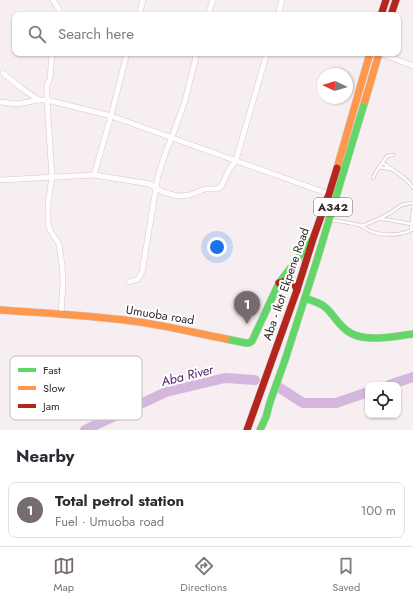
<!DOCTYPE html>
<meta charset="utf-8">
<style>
body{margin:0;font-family:Jost,sans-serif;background:#f2f2f3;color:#2b2b33}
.controls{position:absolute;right:12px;bottom:12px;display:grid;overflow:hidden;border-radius:8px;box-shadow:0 1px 3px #0004}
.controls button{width:36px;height:36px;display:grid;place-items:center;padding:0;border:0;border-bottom:1px solid #e1e1e2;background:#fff;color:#2b2b33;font:20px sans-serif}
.compass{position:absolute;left:317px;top:68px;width:36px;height:36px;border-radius:50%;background:#fff;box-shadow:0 1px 3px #0004;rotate:274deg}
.you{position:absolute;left:217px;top:247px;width:14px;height:14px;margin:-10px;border:3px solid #fff;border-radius:50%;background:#1a73e8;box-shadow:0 0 0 6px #1a73e833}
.badge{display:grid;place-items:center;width:26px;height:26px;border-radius:50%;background:#766b6d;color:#fff;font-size:13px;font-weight:700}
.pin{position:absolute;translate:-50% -33px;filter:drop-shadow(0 1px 2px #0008)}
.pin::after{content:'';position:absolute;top:21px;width:14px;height:12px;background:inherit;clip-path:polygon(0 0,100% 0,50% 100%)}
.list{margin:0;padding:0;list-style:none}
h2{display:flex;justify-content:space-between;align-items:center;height:52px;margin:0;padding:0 16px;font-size:17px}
h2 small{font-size:13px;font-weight:400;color:#7c7c81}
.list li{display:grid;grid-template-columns:26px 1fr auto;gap:12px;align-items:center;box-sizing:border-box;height:56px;margin:0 8px 8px;padding:0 8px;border:1px solid #e1e1e2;border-radius:8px}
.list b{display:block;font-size:15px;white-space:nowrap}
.list p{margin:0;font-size:13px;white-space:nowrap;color:#7c7c81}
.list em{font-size:13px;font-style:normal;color:#7c7c81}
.icon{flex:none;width:22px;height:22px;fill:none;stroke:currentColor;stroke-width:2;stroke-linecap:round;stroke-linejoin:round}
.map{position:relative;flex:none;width:413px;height:430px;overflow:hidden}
.search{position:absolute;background:#fff;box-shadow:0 1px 3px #0004;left:12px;right:12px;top:12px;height:44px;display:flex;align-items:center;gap:10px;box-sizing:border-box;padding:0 14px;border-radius:8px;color:#7c7c81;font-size:15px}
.sheet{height:116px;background:#fff}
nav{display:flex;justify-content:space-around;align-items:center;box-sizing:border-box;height:56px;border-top:1px solid #e1e1e2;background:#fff;font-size:11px;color:#7c7c81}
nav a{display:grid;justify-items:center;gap:2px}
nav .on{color:#766b6d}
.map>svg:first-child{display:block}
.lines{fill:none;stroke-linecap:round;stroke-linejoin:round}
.river{stroke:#d5b7de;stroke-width:10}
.lane-casing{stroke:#d4c9cb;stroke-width:4}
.street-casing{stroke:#d4c9cb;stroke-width:6}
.fast-casing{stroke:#d4c9cb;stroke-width:8}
.slow-casing{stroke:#d4c9cb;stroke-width:8}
.jam-casing{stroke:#d4c9cb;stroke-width:8}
.lane{stroke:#fefcfd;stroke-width:2.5}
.street{stroke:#fefcfd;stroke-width:5}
.fast{stroke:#63d668;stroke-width:7}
.slow{stroke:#ff974d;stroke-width:7}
.jam{stroke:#b3261e;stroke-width:7}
.labels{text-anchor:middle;stroke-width:4;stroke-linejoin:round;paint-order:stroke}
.shield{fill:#fff;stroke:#6f6667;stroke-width:1}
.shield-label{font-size:11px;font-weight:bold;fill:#312426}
.street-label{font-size:12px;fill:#312426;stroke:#fff}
.water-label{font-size:13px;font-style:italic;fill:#501e61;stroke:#fff}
.key{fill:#fff;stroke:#c1bdbe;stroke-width:1}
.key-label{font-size:11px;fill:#312426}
</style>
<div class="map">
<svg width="413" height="430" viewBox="0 0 413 430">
<rect width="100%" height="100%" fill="#f6eef0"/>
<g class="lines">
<g class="river">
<path d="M389 385 413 377"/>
<path d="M280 388 303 403H336L368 392"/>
<path d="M85 430 166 392 225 378 255 380"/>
</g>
<defs>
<g id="lane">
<path d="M383 163C393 171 407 177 413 188"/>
<path d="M379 167 390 169"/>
<path d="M373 178 376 172 387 156 393 155"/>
<path d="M380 219 390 220 411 224"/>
<path d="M331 220C341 221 350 223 359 225 363 226 366 229 370 231 381 236 403 236 413 229"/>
<path d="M362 226C371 222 380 219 388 214 400 208 397 204 413 203"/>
<path d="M411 230 413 210"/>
</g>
<g id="street">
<path d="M53 0 59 9V15"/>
<path d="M139 15 143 0"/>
<path d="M208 15 213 0"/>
<path d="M278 15 282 0"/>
<path d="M52 53 50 79 47 84V100L52 177 48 203V223L50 230 59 244 62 265 63 282 61 314"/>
<path d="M379 53 413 66"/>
<path d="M3 73 21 88 39 100"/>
<path d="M0 102 17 104 39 100H47L111 116 329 194"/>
<path d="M94 175 111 116 127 53"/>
<path d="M0 180 94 175 150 184 163 192 177 196 190 195 205 189H215L219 188 222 185 229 170 236 160 267 53"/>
<path d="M129 282 138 279 142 272 158 176 167 148 172 137 185 101 195 61 196 53"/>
</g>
<g id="fast">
<path d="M305 298C312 301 319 302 325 307 333 314 338 324 346 330 362 344 394 336 413 334"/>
<path d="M226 339 246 343H249L252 341 279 283 312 240"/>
<path d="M260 430 266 417 270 402 285 360 316 263 365 101"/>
</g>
<g id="slow">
<path d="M365 101 379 53"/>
<path d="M337 168 370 53"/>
<path d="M0 310C44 313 88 315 132 321 164 325 195 333 226 339"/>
</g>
<g id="jam">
<path d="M381 15 386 0"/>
<path d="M391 15 396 0"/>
<path d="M279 283 290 280 295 285 297 290"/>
<path d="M247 430 297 290 314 236 329 194 337 168"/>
</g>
</defs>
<use href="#lane" class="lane-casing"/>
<use href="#street" class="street-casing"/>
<use href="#fast" class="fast-casing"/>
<use href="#slow" class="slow-casing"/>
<use href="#jam" class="jam-casing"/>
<use href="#lane" class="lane"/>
<use href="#street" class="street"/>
<use href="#fast" class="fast"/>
<use href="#slow" class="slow"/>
<use href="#jam" class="jam"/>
</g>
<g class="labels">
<rect class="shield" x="314" y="198" width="38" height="18" rx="3"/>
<g class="shield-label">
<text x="333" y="211">A342</text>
</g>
<g class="street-label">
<text transform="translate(286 284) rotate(-71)" y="4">Aba - Ikot Ekpene Road</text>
<text transform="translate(160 315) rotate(9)" y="4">Umuoba road</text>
</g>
<g class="water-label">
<text transform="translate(187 375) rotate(-14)" y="5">Aba River</text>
</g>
</g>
<rect x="10" y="356" width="132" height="64" rx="6" class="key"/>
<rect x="18" y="368" width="18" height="4" fill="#63d668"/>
<rect x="18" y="386" width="18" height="4" fill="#ff974d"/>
<rect x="18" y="404" width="18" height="4" fill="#b3261e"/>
<g class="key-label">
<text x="43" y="374">Fast</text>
<text x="43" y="392">Slow</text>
<text x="43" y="410">Jam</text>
</g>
</svg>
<div class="controls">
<button><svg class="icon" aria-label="locate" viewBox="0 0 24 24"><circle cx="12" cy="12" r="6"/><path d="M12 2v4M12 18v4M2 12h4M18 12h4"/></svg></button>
</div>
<svg class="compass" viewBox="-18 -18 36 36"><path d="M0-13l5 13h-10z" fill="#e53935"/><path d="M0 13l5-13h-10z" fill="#7c7c81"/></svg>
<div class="you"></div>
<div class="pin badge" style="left:247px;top:324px">1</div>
<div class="search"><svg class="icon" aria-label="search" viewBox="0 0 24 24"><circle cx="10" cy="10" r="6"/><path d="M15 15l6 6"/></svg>Search here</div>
</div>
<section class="sheet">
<h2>Nearby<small></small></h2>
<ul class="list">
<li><span class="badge">1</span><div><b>Total petrol station</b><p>Fuel · Umuoba road</p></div><em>100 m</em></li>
</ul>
</section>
<nav>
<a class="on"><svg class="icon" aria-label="map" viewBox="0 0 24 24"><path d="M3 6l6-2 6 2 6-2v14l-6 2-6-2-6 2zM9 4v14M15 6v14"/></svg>Map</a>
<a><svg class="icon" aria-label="directions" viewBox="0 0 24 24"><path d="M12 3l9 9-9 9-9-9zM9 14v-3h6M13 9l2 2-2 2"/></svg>Directions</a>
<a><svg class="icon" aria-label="saved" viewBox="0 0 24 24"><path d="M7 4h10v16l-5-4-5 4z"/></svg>Saved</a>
</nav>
